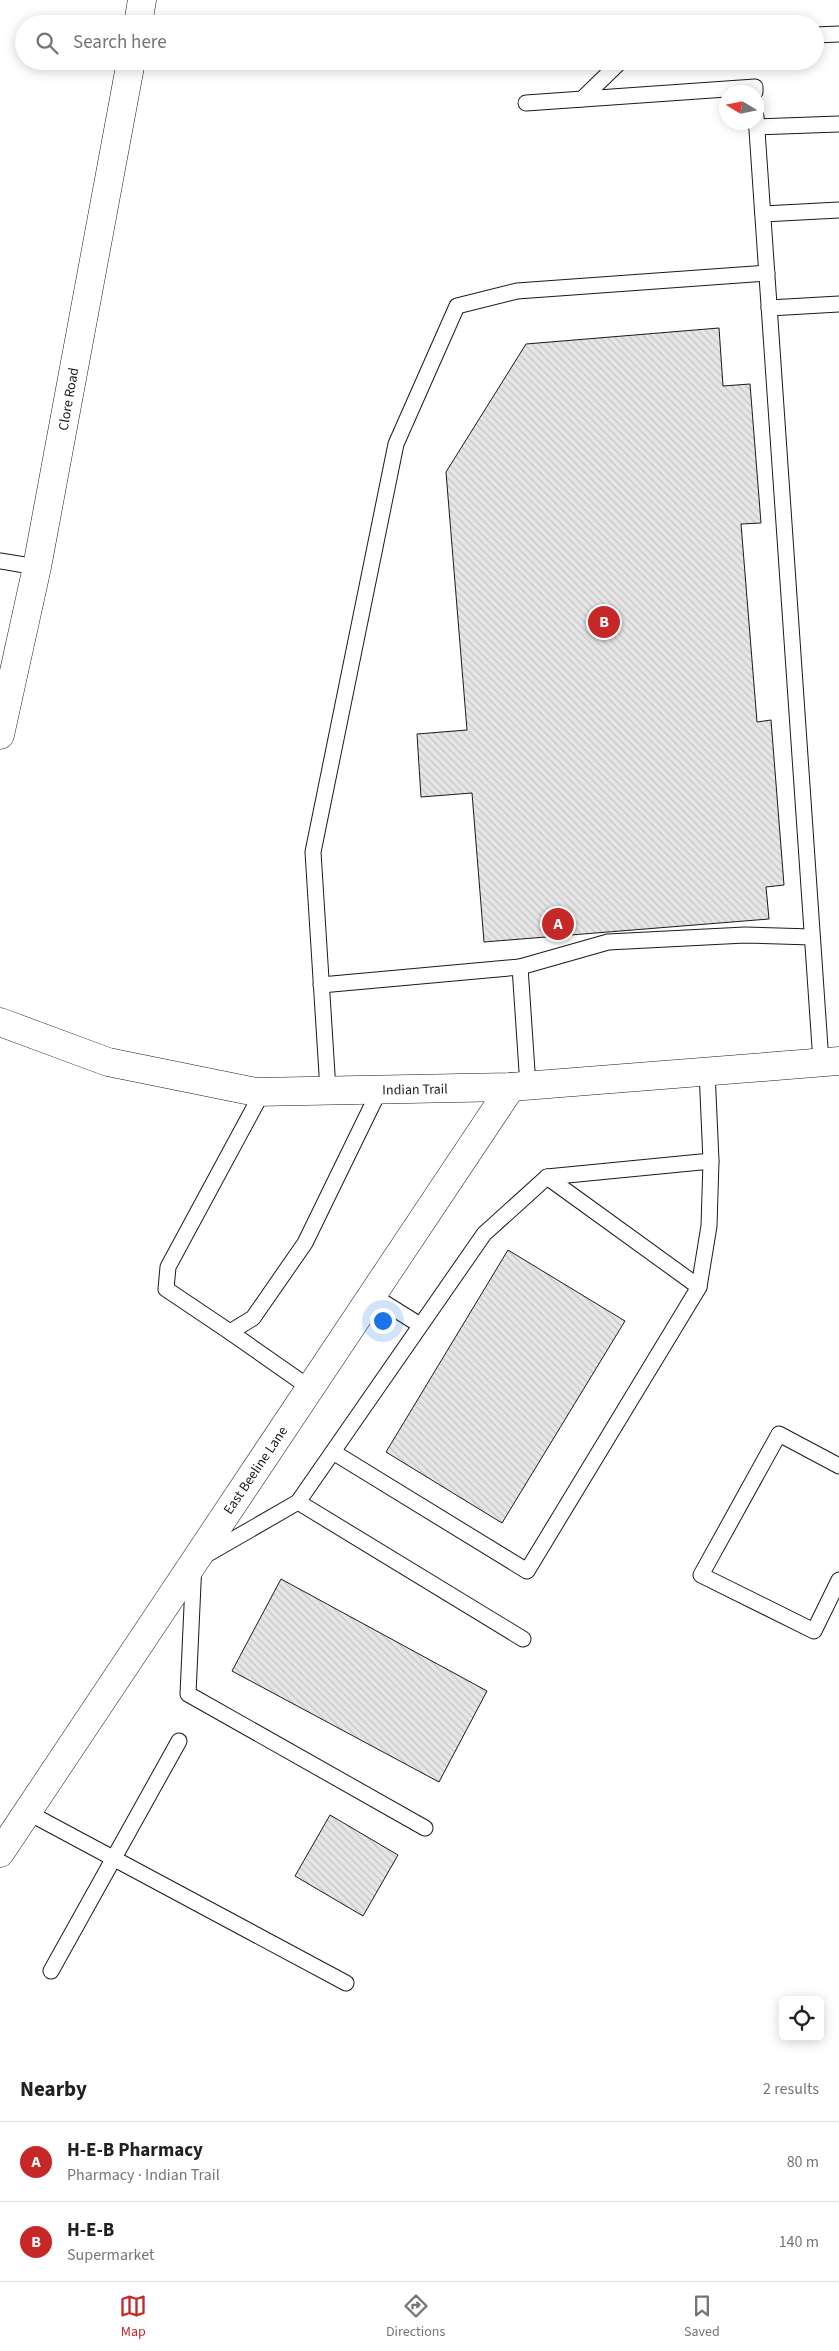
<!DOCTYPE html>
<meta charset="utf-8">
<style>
body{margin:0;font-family:"Source Sans 3",sans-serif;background:#f2f2f2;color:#202124}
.controls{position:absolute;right:15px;bottom:15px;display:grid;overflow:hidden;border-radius:8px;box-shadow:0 2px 12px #0003}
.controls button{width:45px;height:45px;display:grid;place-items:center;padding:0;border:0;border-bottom:1px solid #e0e0e0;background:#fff;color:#202124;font:25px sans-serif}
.compass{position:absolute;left:719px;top:85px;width:45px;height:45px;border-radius:50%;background:#fff;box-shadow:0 2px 12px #0003;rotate:280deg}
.you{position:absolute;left:382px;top:1320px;width:18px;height:18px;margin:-12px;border:4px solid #fff;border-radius:50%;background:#1a73e8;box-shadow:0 0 0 8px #1a73e833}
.badge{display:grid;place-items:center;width:32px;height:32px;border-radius:50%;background:#c62828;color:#fff;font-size:16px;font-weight:700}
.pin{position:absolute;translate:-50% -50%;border:2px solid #fff;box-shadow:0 1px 5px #0006}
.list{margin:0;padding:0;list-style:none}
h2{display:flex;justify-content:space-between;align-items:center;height:65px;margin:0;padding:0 20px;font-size:21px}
h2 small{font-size:16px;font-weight:400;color:#757577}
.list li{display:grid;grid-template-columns:32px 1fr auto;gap:15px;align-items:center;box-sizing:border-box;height:80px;padding:0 20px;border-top:1px solid #e0e0e0}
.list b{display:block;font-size:19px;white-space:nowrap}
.list p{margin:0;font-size:16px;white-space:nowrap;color:#757577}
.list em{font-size:16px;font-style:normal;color:#757577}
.icon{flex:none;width:28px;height:28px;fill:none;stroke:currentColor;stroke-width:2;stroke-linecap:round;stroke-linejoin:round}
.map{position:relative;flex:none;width:839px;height:2056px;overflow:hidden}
.search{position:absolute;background:#fff;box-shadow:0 2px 12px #0003;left:15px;right:15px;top:15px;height:55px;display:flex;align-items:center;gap:12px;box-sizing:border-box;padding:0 18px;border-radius:28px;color:#757577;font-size:19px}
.sheet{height:225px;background:#fff}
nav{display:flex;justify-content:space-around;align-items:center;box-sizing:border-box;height:70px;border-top:1px solid #e0e0e0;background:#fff;font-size:14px;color:#757577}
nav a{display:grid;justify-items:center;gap:2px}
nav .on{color:#c62828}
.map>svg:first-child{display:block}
.building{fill:url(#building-back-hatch);stroke:#1a1a1a}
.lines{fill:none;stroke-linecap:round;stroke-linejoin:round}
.lane-casing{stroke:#1a1a1a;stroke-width:17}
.street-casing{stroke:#1a1a1a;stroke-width:29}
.secondary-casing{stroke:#1a1a1a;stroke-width:29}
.lane{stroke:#fff;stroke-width:15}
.street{stroke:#fff;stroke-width:28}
.secondary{stroke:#fff;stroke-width:28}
.labels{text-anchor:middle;stroke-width:4;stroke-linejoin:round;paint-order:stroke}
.street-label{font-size:14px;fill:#1a1a1a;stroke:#fff}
</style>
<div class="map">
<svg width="839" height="2056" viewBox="0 0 839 2056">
<defs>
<pattern id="building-back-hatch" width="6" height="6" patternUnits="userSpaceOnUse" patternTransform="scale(1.25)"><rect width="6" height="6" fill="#e6e6e6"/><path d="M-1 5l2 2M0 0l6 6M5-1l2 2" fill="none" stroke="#c5c5c5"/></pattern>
</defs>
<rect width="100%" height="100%" fill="#fff"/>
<g class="building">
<path d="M719 328 723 386 750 384 761 523 741 524 757 722 771 720 784 885 766 887 769 919 484 942 472 793 421 797 417 734 467 730 446 472 526 344Z"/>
<path d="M508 1250 625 1321 502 1523 386 1452Z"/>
<path d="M281 1579 487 1691 439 1782 232 1671Z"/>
<path d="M330 1815 398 1855 363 1916 295 1876Z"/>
</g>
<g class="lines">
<defs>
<g id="lane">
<path d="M815 35 839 34"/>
<path d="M582 99 621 61"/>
<path d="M526 103 755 87V92"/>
<path d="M756 116 821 1062"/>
<path d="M757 127 839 124"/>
<path d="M763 214 839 210"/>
<path d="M769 308 839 304"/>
<path d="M0 561 37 567"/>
<path d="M520 967 608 942 745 935 812 937"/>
<path d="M321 985 520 967 528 1086"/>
<path d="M328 1090 313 852 396 444 457 306 517 291 767 273"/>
<path d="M263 1091 168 1267 166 1289 230 1332 253 1318 305 1243 380 1089"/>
<path d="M547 1177 711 1161"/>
<path d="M372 1295 420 1325"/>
<path d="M230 1332 310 1388"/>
<path d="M333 1452 527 1571 699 1287 709 1226 711 1161 707 1071"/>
<path d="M839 1466 779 1434 701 1575 814 1631 839 1580"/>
<path d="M298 1502 484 1234 547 1177 699 1287"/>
<path d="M27 1812 346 1983"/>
<path d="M425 1828 188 1694 194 1562 298 1502 523 1639"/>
<path d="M51 1971 179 1741"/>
</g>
<g id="street">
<path d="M138 24 142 0"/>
<path d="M0 735 37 567 131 61"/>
</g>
<g id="secondary">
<path d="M0 1022 108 1062 256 1092 511 1087 839 1061"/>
<path d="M0 1853 511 1087"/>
</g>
</defs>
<use href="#lane" class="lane-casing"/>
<use href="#street" class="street-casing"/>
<use href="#secondary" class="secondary-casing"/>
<use href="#lane" class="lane"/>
<use href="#street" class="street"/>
<use href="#secondary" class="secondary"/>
</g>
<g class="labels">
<g class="street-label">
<text transform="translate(68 399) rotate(-80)" y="5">Clore Road</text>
<text transform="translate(415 1089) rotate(-1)" y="5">Indian Trail</text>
<text transform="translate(255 1470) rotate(-56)" y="5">East Beeline Lane</text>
</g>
</g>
</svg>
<div class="controls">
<button><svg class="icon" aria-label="locate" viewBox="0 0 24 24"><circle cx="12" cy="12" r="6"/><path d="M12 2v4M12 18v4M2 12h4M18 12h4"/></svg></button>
</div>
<svg class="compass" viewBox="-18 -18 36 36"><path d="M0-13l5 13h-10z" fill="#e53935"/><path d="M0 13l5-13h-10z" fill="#757577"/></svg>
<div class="you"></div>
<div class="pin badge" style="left:558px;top:924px">A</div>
<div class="pin badge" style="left:604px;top:622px">B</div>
<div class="search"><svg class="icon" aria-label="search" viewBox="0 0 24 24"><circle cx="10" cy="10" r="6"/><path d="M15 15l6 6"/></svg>Search here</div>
</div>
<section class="sheet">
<h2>Nearby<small>2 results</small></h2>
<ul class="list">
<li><span class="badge">A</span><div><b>H-E-B Pharmacy</b><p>Pharmacy · Indian Trail</p></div><em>80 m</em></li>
<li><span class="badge">B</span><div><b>H-E-B</b><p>Supermarket</p></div><em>140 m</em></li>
</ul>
</section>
<nav>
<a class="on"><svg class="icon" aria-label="map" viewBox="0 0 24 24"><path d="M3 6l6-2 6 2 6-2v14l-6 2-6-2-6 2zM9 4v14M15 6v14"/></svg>Map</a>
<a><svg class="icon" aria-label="directions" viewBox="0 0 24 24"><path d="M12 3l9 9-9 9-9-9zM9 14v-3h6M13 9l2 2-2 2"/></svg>Directions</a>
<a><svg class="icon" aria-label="saved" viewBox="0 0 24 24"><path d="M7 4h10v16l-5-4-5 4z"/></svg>Saved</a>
</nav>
